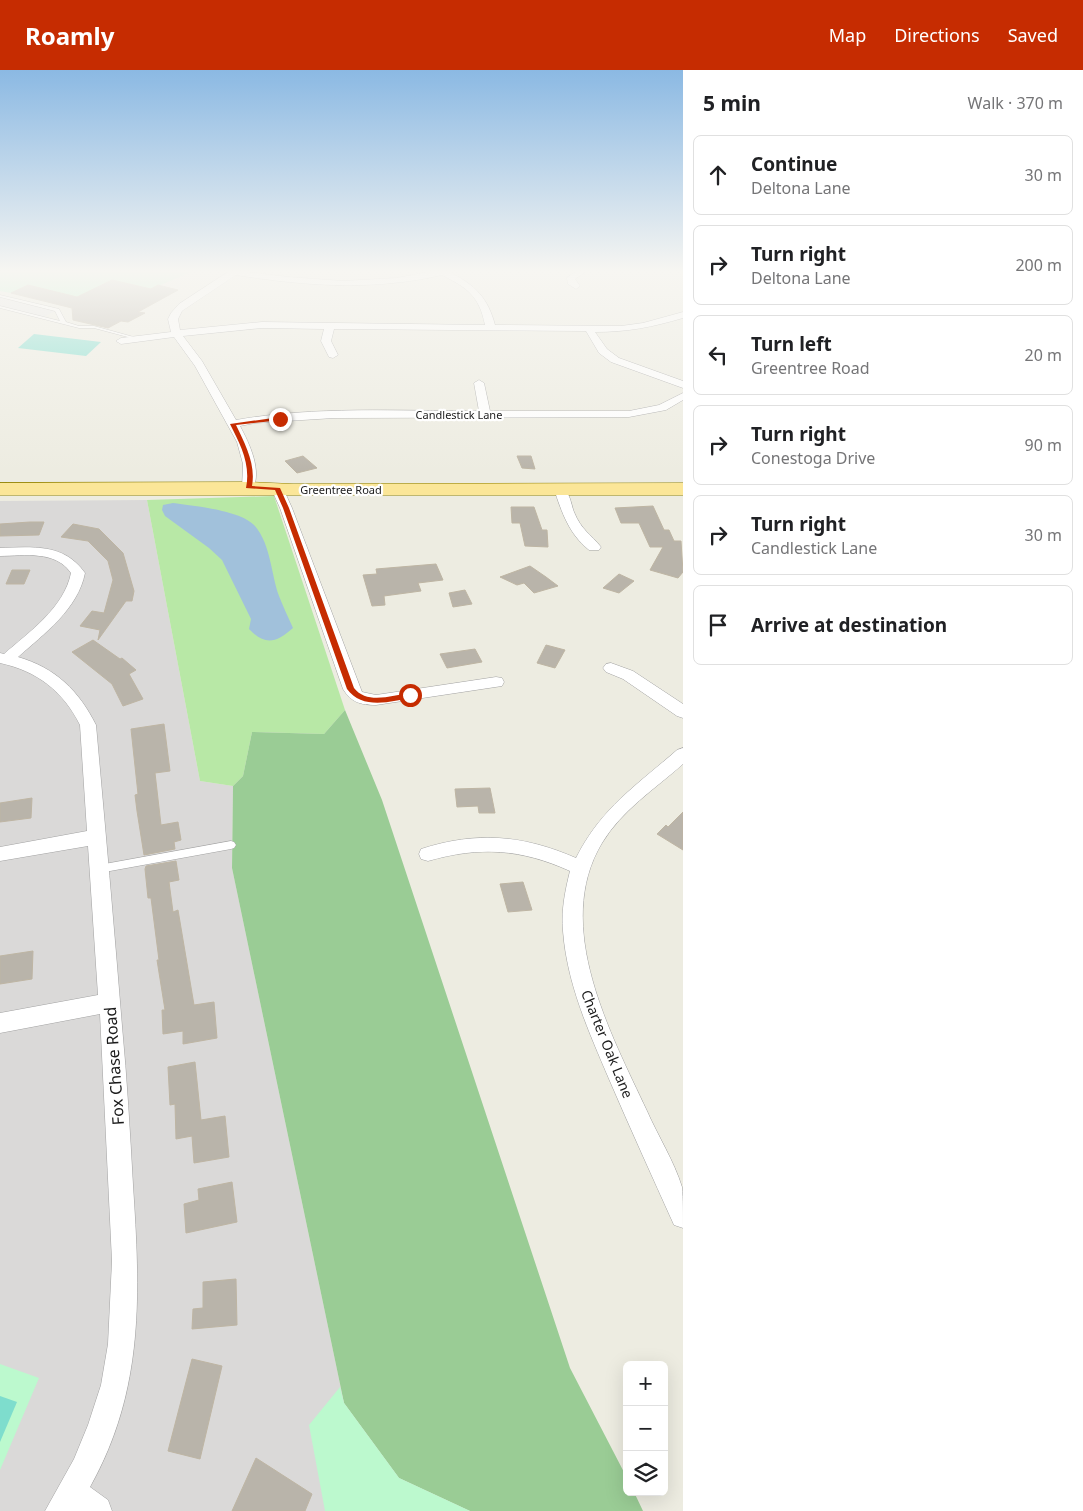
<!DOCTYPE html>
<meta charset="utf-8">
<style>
body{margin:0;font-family:"Noto Sans",sans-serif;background:#f2f2f2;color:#202124}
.controls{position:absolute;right:15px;bottom:15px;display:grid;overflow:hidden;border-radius:8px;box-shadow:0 5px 20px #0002}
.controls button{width:45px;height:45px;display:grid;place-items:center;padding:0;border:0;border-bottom:1px solid #e0e0e0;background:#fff;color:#202124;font:25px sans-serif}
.stop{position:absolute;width:15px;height:15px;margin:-11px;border:4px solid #c62c01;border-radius:50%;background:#fff}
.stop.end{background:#c62c01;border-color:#fff;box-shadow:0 1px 5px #0008}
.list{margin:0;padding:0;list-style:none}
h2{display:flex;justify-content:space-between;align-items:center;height:65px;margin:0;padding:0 20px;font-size:21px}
h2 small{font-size:16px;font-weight:400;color:#757577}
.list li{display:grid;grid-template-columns:32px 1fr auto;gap:15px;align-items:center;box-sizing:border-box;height:80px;margin:0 10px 10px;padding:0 10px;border:1px solid #e0e0e0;border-radius:8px}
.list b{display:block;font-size:19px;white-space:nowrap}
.list p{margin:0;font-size:16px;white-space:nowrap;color:#757577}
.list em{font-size:16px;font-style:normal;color:#757577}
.icon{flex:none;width:28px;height:28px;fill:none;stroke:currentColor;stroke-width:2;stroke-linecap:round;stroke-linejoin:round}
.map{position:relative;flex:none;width:683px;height:1441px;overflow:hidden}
header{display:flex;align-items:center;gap:30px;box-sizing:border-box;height:70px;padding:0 25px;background:#c62c01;color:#fff}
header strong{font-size:24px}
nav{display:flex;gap:28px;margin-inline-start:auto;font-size:18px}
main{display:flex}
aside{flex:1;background:#fff}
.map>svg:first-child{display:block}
.residential{fill:#dad9d8}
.grass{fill:#b8e8a6}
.forest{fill:#9acc95}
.park{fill:#bcf9ce}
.pitch{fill:#7eddcd}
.parking{fill:#e7e7e7}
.water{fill:#a1c1db}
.building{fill:#b9b4aa;stroke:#beb5a3}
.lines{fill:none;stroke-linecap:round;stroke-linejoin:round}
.service-casing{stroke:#a2a2a2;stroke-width:1}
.minor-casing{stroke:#a2a2a2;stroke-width:1}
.primary-casing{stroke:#928201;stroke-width:1}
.service{fill:#fff;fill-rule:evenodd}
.minor{fill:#fff;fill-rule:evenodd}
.primary{fill:#fbe698;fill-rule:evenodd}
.route{fill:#c62c01}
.labels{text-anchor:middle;stroke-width:4.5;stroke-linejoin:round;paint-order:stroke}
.far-street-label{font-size:11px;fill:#1b1b1b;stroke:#fff}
.street-label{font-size:14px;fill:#1b1b1b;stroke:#fff}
.near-street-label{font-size:16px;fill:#1b1b1b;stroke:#fff}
</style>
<header>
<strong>Roamly</strong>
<nav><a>Map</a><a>Directions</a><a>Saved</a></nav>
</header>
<main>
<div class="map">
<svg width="683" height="1441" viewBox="0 0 683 1441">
<rect width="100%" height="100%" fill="#edece1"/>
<path class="residential" d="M147 430 200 711 233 716 232 798 344 1333 399 1408 470 1441H0V431Z"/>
<path class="grass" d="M274 426 345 640 324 664 252 662 243 706 233 716 200 711 147 430Z"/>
<path class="forest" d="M345 640 382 730 570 1298 627 1408V1422H634L643 1441H470L399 1408 344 1333 232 798 233 716 243 706 252 662 324 664Z"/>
<g class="park">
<path d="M2 200H196L151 219 112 210 77 227 28 215 11 223 0 221V201Z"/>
<path d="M0 1294 39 1308 0 1400Z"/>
<path d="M340 1317 344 1333 399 1408 470 1441H325L309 1355Z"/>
</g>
<g class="pitch">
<path d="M34 264 101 272 86 286 18 278Z"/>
<path d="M0 1326 17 1332 0 1372Z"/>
</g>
<path class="parking" d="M0 226 57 240 42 248 0 237Z"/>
<path class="water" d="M173 433C193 436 241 440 255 456 271 475 271 504 279 526 283 536 288 547 293 558 276 573 265 576 249 559L251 549 222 490 209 478 165 446 162 440 163 435Z"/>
<g class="building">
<path d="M112 210 151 219 158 215 178 220 138 242 145 243 128 252 121 251 108 258 73 250 72 238 11 223 28 215 77 227Z"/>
<path d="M303 386 317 398 297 403 285 391Z"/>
<path d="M517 386H531L535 399 522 398Z"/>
<path d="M653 436 664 460H669L674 471H681L683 502 678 508 650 500 663 477H650L639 453H621L615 438Z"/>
<path d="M511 437H534L542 460H547L548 477 525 476 520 453H512Z"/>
<path d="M30 452H44L39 465 0 466V454Z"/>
<path d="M73 454 99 459 123 483 134 521 132 531H126L98 570 100 560 80 556 92 541 104 543 113 510 108 491 88 471 61 467Z"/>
<path d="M436 494 443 510 418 513 421 521 384 526 385 535 372 536 363 505 377 504 376 499Z"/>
<path d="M530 496 546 507 558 516 534 523 524 513 517 515 500 507Z"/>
<path d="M12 500H30L24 514H6Z"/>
<path d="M619 504 634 511 619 523 603 518Z"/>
<path d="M465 520 472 534 453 537 449 523Z"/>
<path d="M93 570 120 589 122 588 136 600 129 604 143 629 123 636 112 614 72 582Z"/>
<path d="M546 575 565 580 555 598 537 593Z"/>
<path d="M475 579 482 592 447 598 440 584Z"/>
<path d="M164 654 170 701 155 703 161 755 178 752 181 770 174 772 175 779 144 785 137 741 135 725 138 724 131 659Z"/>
<path d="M490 718 495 743H479L478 736 457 737 455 719Z"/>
<path d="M32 728 31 748 0 752V733Z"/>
<path d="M683 742V780L657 764 666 755 668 757Z"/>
<path d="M176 791 179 810 169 812 173 842 178 840 194 935 214 932 217 968 183 974V961L163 964 162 940H165L157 890H159L151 828H148L145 799 146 796Z"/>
<path d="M523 812 532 840 508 842 500 814Z"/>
<path d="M33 881 32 909 0 914V886Z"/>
<path d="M195 992 201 1050 225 1046 229 1087 194 1093 192 1066 176 1069 175 1034 170 1035 168 997Z"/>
<path d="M232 1112 237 1152 186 1163 184 1134 199 1130 198 1119Z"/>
<path d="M236 1209 237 1255 192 1259 193 1239 203 1238V1212Z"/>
<path d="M192 1289 222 1296 200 1389 168 1381Z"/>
<path d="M256 1388 312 1424 305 1441H232Z"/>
</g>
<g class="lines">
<defs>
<g id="service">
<path d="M0 225 59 239 66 252 79 256H94L141 269 139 270 94 258H79L0 238V236L60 251 55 241 0 227Z"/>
<path d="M231 771 234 772 236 775 234 778 231 779 99 803 96 802 94 799 96 796 99 795Z"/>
</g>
<g id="minor">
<path d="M231 200 288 207 343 211 397 208 439 200H455L451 203C475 215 488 228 495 255L621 256 643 253 683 242V248C652 257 628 262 595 262L607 279 619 288 683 311V318L611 292 599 283 586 261 334 259 331 271 338 285 333 288 329 287 321 271 324 259 262 258 183 266 202 291 236 350C315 336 399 341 479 341L474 313 479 310 484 313 490 341H629L659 335 683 323V330L666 340 629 347 334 348 255 353 240 356C249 373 263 401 252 421H244L242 418 243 394 237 372 195 296 174 267 121 274 116 271 121 268 171 262 168 249 171 243 179 234ZM236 205C305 216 373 221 442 205 467 218 479 225 485 255L262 252 180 260 178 249 182 241Z"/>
<path d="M578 200H588L575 209 580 216 576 219 568 214 567 208Z"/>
<path d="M277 414 283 418 292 438 362 622 376 625 496 607 502 608 504 612 502 616 376 635C360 635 351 632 343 619L280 438 271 418Z"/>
<path d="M560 415C569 418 571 434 574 442 582 461 590 463 601 477L599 480H589C569 464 562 443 554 419Z"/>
<path d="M0 478C33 477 64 473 85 503 78 539 44 564 18 587 56 598 79 621 96 655 105 755 114 856 122 956 127 1009 130 1062 133 1115 140 1222 145 1319 90 1417L108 1430 112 1441H45L74 1389 88 1355 101 1315 108 1274 112 1191 100 944 0 963V943L98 925 88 776 0 791V777L87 761 80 655C63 621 37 601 0 593V583L4 584C29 562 64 538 71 503 55 480 25 486 0 486Z"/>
<path d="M611 593 633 601 683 634V648L677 646 623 609 606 602 603 598 606 594Z"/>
<path d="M683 678V694C655 719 622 740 602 773 552 856 611 964 647 1041 658 1066 674 1091 682 1117 683 1128 683 1146 683 1158L674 1155C652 1106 630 1058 609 1009 589 962 567 914 563 861 561 841 565 821 570 801 521 779 480 776 428 791L421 789 419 784 421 779C477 761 523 765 576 788 601 738 637 715 677 680Z"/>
</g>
<path id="primary" d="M248 412 293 414 683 413V425H0V413Z"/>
</defs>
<use href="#service" class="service-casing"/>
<use href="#minor" class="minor-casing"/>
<use href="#primary" class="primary-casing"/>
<use href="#service" class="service"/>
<use href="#minor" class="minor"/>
<use href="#primary" class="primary"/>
</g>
<linearGradient id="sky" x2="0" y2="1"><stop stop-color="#8bb9e3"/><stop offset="0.5" stop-color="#f7f6f2"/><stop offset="1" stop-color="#f7f6f2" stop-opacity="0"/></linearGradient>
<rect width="683" height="402" fill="url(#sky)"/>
<path class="route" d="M280 347 282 350 236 355C245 374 256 394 252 416L280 418 289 438 354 618C367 635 393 625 410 623L414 625 413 627C391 632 362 640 347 619L283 438 275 420 246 418C251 394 240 374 230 354Z"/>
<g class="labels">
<g class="far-street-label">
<text x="459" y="349">Candlestick Lane</text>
<text x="341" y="424">Greentree Road</text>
</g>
<g class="street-label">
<text transform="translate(607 974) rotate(68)" y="5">Charter Oak Lane</text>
</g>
<g class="near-street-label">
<text transform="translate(114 996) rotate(-94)" y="6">Fox Chase Road</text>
</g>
</g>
</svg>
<div class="controls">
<button>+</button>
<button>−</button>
<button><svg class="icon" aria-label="layers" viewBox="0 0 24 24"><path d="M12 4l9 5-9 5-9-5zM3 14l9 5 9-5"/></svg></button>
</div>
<div class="stop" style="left:410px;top:625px"></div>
<div class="stop end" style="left:280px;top:349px"></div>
</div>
<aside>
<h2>5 min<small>Walk · 370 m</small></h2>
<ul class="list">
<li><svg class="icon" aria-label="ahead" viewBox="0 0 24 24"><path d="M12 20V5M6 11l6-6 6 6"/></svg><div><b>Continue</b><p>Deltona Lane</p></div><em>30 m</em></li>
<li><svg class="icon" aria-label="right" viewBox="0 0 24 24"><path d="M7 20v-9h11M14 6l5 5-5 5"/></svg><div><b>Turn right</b><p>Deltona Lane</p></div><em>200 m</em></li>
<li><svg class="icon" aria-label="left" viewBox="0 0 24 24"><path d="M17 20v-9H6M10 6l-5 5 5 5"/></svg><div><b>Turn left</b><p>Greentree Road</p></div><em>20 m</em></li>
<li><svg class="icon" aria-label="right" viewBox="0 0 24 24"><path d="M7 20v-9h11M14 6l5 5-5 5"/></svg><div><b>Turn right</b><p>Conestoga Drive</p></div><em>90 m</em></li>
<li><svg class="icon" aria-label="right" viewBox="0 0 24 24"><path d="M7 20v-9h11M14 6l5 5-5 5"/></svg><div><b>Turn right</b><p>Candlestick Lane</p></div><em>30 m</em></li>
<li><svg class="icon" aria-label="arrive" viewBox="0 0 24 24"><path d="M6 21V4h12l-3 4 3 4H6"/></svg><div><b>Arrive at destination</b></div></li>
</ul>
</aside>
</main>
